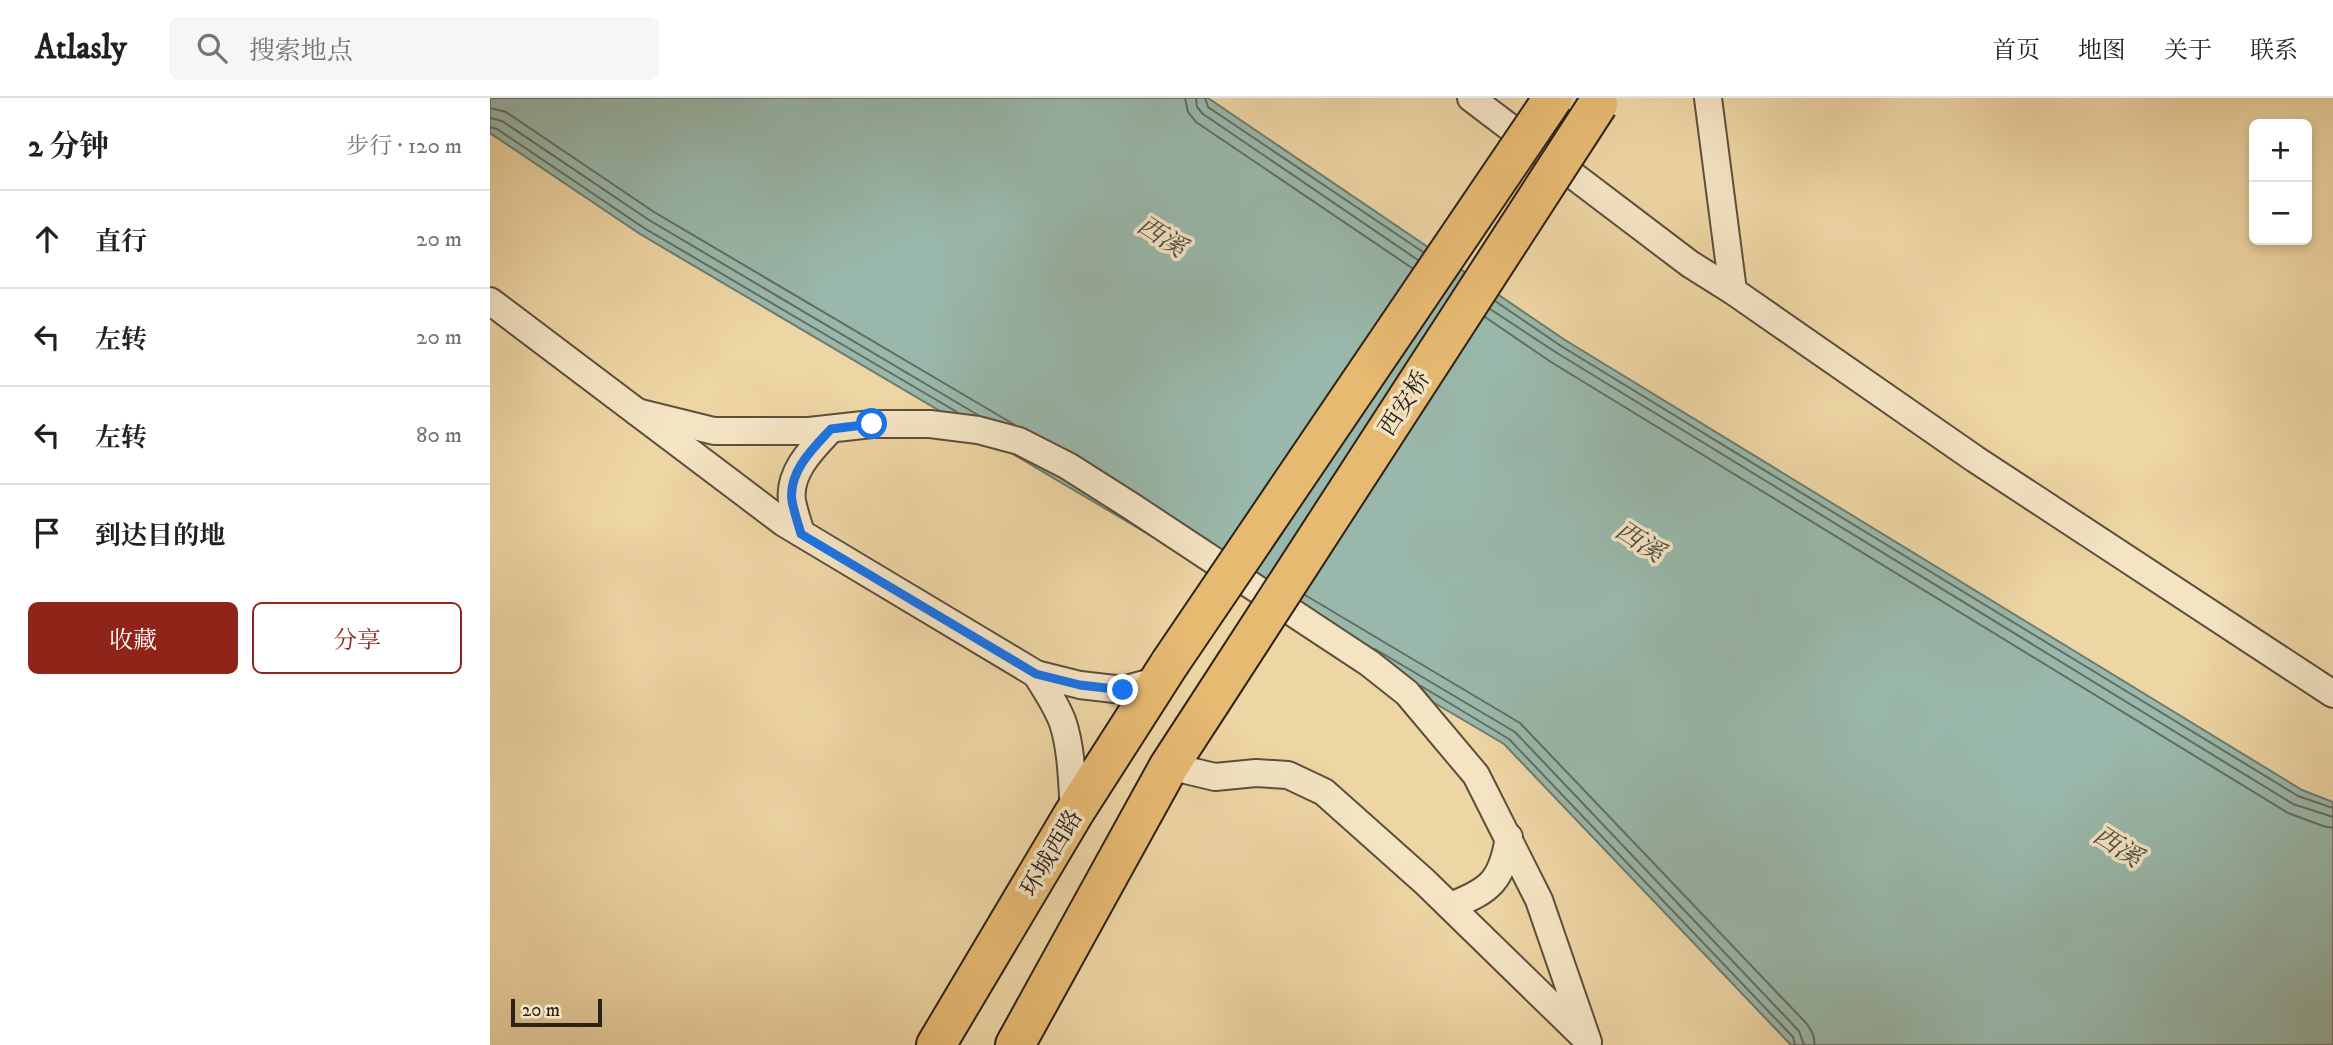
<!DOCTYPE html>
<html lang="zh">
<meta charset="utf-8">
<style>
body{margin:0;font-family:"IM FELL DW Pica","Noto Serif SC",serif;background:#f6f6f6;color:#202124}
.controls{position:absolute;right:21px;top:21px;display:grid;overflow:hidden;border-radius:10px;box-shadow:0 4px 10px #0003}
.controls button{width:63px;height:63px;display:grid;place-items:center;padding:0;border:0;border-bottom:2px solid #e0e0e0;background:#fff;color:#202124;font:35px sans-serif}
.scale{position:absolute;left:21px;bottom:18px;width:91px;box-sizing:border-box;padding-left:7px;border:4px solid #2c2218;border-top:0;font-size:19px;line-height:24px;white-space:nowrap;color:#2c2218;-webkit-text-stroke:5px #f4e4c4;paint-order:stroke}
.stop{position:absolute;width:21px;height:21px;margin:-16px;border:5px solid #1a73e8;border-radius:50%;background:#fff}
.stop.end{background:#1a73e8;border-color:#fff;box-shadow:0 2px 7px #0008}
.list{margin:0;padding:0;list-style:none}
h2{display:flex;justify-content:space-between;align-items:center;height:91px;margin:0;padding:0 28px;font-size:30px}
h2 small{font-size:23px;font-weight:400;color:#757577}
.list li{display:grid;grid-template-columns:46px 1fr auto;gap:21px;align-items:center;box-sizing:border-box;height:98px;padding:0 28px;border-top:2px solid #e0e0e0}
.list b{display:block;font-size:26px;white-space:nowrap}
.list em{font-size:23px;font-style:normal;color:#757577}
.actions{display:flex;gap:14px;padding:21px 28px}
.actions a{flex:1;padding:16px 0;border:2px solid #8f2418;border-radius:10px;text-align:center;font-size:24px;color:#8f2418}
.actions .main{background:#8f2418;color:#fff}
.icon{flex:none;width:38px;height:38px;fill:none;stroke:currentColor;stroke-width:2;stroke-linecap:round;stroke-linejoin:round}
.map{position:relative;flex:none;width:1843px;height:947px;overflow:hidden}
header{display:flex;align-items:center;gap:42px;box-sizing:border-box;height:98px;padding:0 35px;background:#fff;border-bottom:2px solid #e0e0e0}
header strong{font-size:33px}
nav{display:flex;gap:38px;margin-inline-start:auto;font-size:24px}
.search{width:490px;height:63px;background:#f6f6f6;display:flex;align-items:center;gap:18px;box-sizing:border-box;padding:0 24px;border-radius:10px;color:#757577;font-size:26px}
main{display:flex}
aside{flex:1;background:#fff}
.map>svg:first-child{display:block}
.water{fill:#99b8ab;stroke:#6d7c70;stroke-width:2}
.lines{fill:none;stroke-linecap:round;stroke-linejoin:round}
.shore{stroke:#626d62;stroke-width:2}
.minor-casing{stroke:#5c4f3b;stroke-width:30}
.primary-casing{stroke:#2c2218;stroke-width:42}
.minor{stroke:#f4e4c4;stroke-width:26}
.primary{stroke:#e7ba72;stroke-width:38}
.primary-bridge-casing{stroke:#2c2218;stroke-width:42;stroke-linecap:butt}
.primary-bridge{stroke:#e7ba72;stroke-width:38}
.route{stroke:#1a73e8;stroke-width:9}
.labels{text-anchor:middle;stroke-width:7;stroke-linejoin:round;paint-order:stroke}
.street-label{font-size:24px;fill:#2c2218;stroke:#f4e4c4}
.water-label{font-size:26px;font-style:italic;fill:#4d4f44;stroke:#f4e4c4}
</style>
<header>
<strong>Atlasly</strong>
<div class="search"><svg class="icon" aria-label="search" viewBox="0 0 24 24"><circle cx="10" cy="10" r="6"/><path d="M15 15l6 6"/></svg>搜索地点</div>
<nav><a>首页</a><a>地图</a><a>关于</a><a>联系</a></nav>
</header>
<main>
<aside>
<h2>2 分钟<small>步行 · 120 m</small></h2>
<ul class="list">
<li><svg class="icon" aria-label="ahead" viewBox="0 0 24 24"><path d="M12 20V5M6 11l6-6 6 6"/></svg><div><b>直行</b></div><em>20 m</em></li>
<li><svg class="icon" aria-label="left" viewBox="0 0 24 24"><path d="M17 20v-9H6M10 6l-5 5 5 5"/></svg><div><b>左转</b></div><em>20 m</em></li>
<li><svg class="icon" aria-label="left" viewBox="0 0 24 24"><path d="M17 20v-9H6M10 6l-5 5 5 5"/></svg><div><b>左转</b></div><em>80 m</em></li>
<li><svg class="icon" aria-label="arrive" viewBox="0 0 24 24"><path d="M6 21V4h12l-3 4 3 4H6"/></svg><div><b>到达目的地</b></div></li>
</ul>
<div class="actions"><a class="main">收藏</a><a>分享</a></div>
</aside>
<div class="map">
<svg width="1843" height="947" viewBox="0 0 1843 947">
<rect width="100%" height="100%" fill="#eed5a4"/>
<filter id="stains"><feTurbulence type="fractalNoise" baseFrequency=".00286" numOctaves="4"/><feColorMatrix values="0 0 0 0 .2 0 0 0 0 .09 0 0 0 0 .02 0 0 0 .5 -.17"/></filter>
<radialGradient id="worn" r=".72"><stop offset=".6" stop-color="#630" stop-opacity="0"/><stop offset="1" stop-color="#630" stop-opacity=".3"/></radialGradient>
<path class="water" d="M0 0H718L1075 242 1812 692 1843 704V947H1301L1014 646 150 136 0 35Z"/>
<g class="lines">
<g class="shore">
<path d="M695 0 698 14 706 24 922 170"/>
<path d="M706 0 707 9 713 16 928 162"/>
<path d="M715 0 718 9 933 154"/>
<path d="M0 10 16 14 164 114 525 327"/>
<path d="M0 20 12 23 159 122 488 317"/>
<path d="M0 29 7 31 154 130 467 314"/>
<path d="M1005 203 1071 248 1808 698 1843 710"/>
<path d="M1000 211 1067 255 1803 706 1843 719"/>
<path d="M995 219 1061 264 1798 715 1833 728 1843 730"/>
<path d="M815 497 1030 625 1317 926 1323 936 1325 947"/>
<path d="M885 551 1025 634 1309 933 1314 947"/>
<path d="M931 588 1019 641 1303 939 1305 947"/>
</g>
<defs>
<g id="minor">
<path d="M981 0 1200 166 1243 193 1485 361 1843 596"/>
<path d="M1218 0 1243 193"/>
<path d="M0 203 294 425 546 576"/>
<path d="M147 314 224 333H319L382 326H440L488 332 529 343 578 368 641 408 879 565 917 595 986 677 1049 802 1098 944"/>
<path d="M311 435C308 425 304 414 302 403 298 374 323 350 341 331"/>
<path d="M679 668 725 679 766 675 798 677 834 694 935 784 1093 938"/>
<path d="M584 715C582 686 582 653 573 625 567 608 556 592 546 576L590 587 633 592 669 582"/>
<path d="M960 808C1000 793 1012 783 1019 739"/>
</g>
<g id="primary">
<path d="M446 947 584 715 680 565"/>
<path d="M525 947 679 668 720 605"/>
</g>
</defs>
<use href="#minor" class="minor-casing"/>
<use href="#primary" class="primary-casing"/>
<use href="#minor" class="minor"/>
<use href="#primary" class="primary"/>
<defs>
<g id="primary-bridge">
<path d="M680 565 1063 0"/>
<path d="M720 605 1108 6"/>
</g>
</defs>
<use href="#primary-bridge" class="primary-bridge-casing"/>
<use href="#primary-bridge" class="primary-bridge"/>
</g>
<g class="lines">
<path class="route" d="M382 326 341 331C323 350 298 374 302 403 304 414 308 425 311 436L546 576 590 587 633 592"/>
</g>
<g class="labels">
<g class="street-label">
<text transform="translate(914 305) rotate(-57)" y="8">西安桥</text>
<text transform="translate(561 755) rotate(-59)" y="8">环城西路</text>
</g>
<g class="water-label">
<text transform="translate(672 138) rotate(33)" y="9">西溪</text>
<text transform="translate(1150 443) rotate(33)" y="9">西溪</text>
<text transform="translate(1628 748) rotate(33)" y="9">西溪</text>
</g>
</g>
<rect width="100%" height="100%" filter="url(#stains)"/>
<rect width="100%" height="100%" fill="url(#worn)"/>
</svg>
<div class="controls">
<button>+</button>
<button>−</button>
</div>
<div class="scale">20 m</div>
<div class="stop" style="left:382px;top:326px"></div>
<div class="stop end" style="left:633px;top:592px"></div>
</div>
</main>
